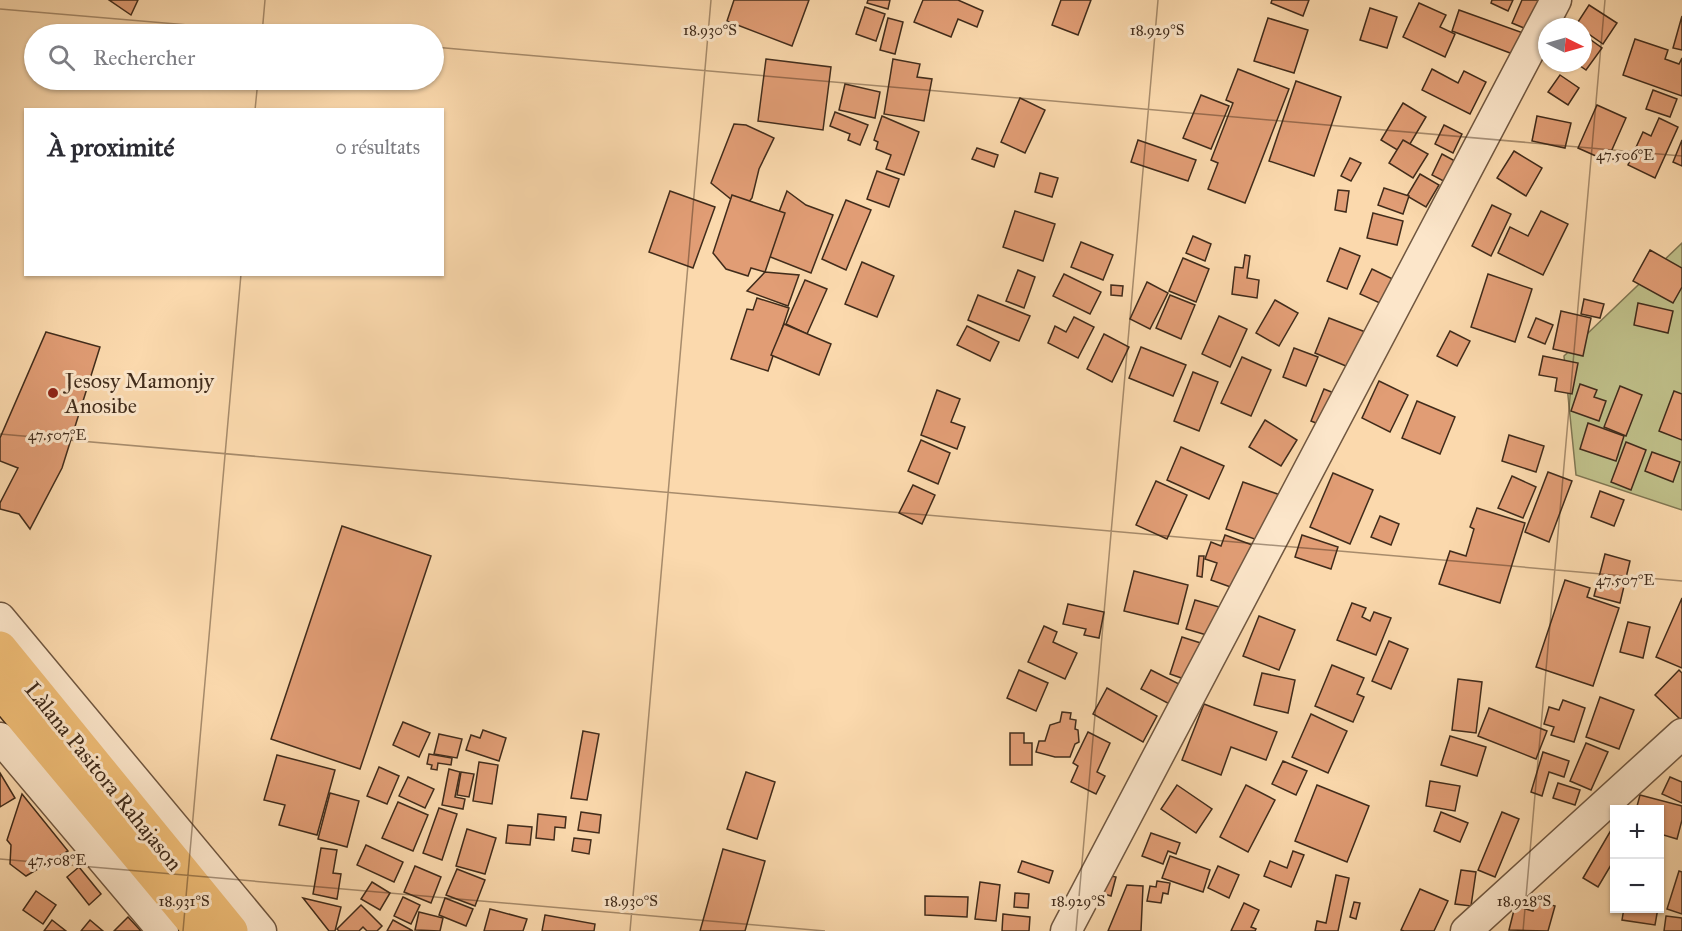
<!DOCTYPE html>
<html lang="fr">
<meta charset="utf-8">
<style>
body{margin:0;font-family:"IM FELL Great Primer",serif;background:#f2f2f3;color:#2b2b33}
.controls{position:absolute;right:18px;bottom:18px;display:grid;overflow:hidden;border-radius:0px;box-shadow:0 2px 4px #0004}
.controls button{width:54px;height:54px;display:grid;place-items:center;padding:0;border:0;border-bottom:2px solid #e1e1e2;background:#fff;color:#2b2b33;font:30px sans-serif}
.compass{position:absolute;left:1538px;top:18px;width:54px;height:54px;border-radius:50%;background:#fff;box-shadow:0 2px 4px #0004;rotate:95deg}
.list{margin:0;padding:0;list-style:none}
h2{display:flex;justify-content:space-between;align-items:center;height:78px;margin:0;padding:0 24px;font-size:26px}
h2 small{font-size:20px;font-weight:400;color:#7c7c81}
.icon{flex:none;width:33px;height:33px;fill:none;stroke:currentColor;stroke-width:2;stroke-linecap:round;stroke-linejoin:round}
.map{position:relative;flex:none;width:1682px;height:931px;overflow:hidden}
.search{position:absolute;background:#fff;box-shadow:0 2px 4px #0004;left:24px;top:24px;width:420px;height:66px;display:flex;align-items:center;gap:15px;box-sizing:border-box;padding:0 21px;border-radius:33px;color:#7c7c81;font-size:22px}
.panel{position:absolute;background:#fff;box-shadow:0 2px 4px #0004;left:24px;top:108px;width:420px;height:168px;border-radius:0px}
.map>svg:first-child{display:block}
.green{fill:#bfbf89;stroke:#807652;stroke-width:1.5}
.building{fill:#e19d75;stroke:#412c1b;stroke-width:1.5}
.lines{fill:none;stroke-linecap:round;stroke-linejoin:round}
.minor-casing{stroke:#705740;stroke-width:33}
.major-casing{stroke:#412c1b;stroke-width:36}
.minor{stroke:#fce6ca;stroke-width:30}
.major{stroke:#eebc76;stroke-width:33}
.ticks{fill:none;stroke:#412c1b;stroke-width:1.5;stroke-opacity:0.45}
.poi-dot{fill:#8f2418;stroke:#fce6ca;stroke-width:2}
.labels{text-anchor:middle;stroke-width:6;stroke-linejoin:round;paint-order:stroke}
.poi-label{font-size:22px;fill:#412c1b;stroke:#fce6ca;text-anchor:start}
.street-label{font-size:22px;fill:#412c1b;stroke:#fce6ca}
.ticks-label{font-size:15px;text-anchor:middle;fill:#412c1b;stroke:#fce6ca;stroke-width:6;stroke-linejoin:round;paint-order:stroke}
</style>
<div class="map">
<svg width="1682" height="931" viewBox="0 0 1682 931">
<rect width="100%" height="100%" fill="#fbd9ad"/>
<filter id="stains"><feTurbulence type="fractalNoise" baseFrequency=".00333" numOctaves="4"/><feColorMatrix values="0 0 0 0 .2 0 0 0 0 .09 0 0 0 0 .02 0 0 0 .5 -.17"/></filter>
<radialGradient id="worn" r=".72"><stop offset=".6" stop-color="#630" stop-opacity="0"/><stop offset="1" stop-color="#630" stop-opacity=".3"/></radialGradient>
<path class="green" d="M1682 243V510L1576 475 1564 356Z"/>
<g class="building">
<path d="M109 0H138L131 15Z"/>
<path d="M734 0H809L792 46 727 21Z"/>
<path d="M868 0H890L888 9 867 3Z"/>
<path d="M923 0H958L983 11 977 27 958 19 951 37 914 22Z"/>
<path d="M1061 0H1091L1078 35 1052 25Z"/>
<path d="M1272 0H1309L1303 16 1271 3Z"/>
<path d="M1492 0H1513L1508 11 1491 3Z"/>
<path d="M1522 0H1549L1536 33 1512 23Z"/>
<path d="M1419 3 1446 15 1440 27 1455 34 1445 57 1403 37Z"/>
<path d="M1589 5 1617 23 1603 44 1583 30V27L1576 25Z"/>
<path d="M865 7 885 14 876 41 856 34Z"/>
<path d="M1370 8 1397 17 1387 48 1360 40Z"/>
<path d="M1459 10 1526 34 1518 56 1452 31Z"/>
<path d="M1682 16V50L1673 48Z"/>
<path d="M888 18 903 22 895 54 880 50Z"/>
<path d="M1268 18 1308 30 1294 73 1254 61Z"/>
<path d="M1584 35 1602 48 1586 70 1576 63H1583Z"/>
<path d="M1635 39 1668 50 1665 59 1679 64 1682 58V96L1623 75Z"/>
<path d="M766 59 831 67 823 130 758 121Z"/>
<path d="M893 59 920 64 917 77 932 79 924 121 884 114Z"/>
<path d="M1238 69 1289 89 1245 203 1208 189 1218 163 1211 160 1233 103 1226 100Z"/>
<path d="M1432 69 1458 83 1464 71 1486 82 1470 114 1422 90Z"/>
<path d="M1560 75 1579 88 1568 105 1548 92Z"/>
<path d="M1296 81 1341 97 1314 176 1269 161Z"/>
<path d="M845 84 880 92 875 118 839 110Z"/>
<path d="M1653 90 1677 99 1670 117 1646 109Z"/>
<path d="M1201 95 1229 106 1211 149 1183 138Z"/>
<path d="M1020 98 1045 110 1025 153 1001 142Z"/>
<path d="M1403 103 1426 117 1404 154 1381 140Z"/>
<path d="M1597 105 1626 118 1607 161 1578 148Z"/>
<path d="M835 112 868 125 860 145 848 140 850 134 830 126Z"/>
<path d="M882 116 919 132 904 175 886 169 891 155 876 149 878 142 874 140Z"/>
<path d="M1537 116 1571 123 1565 148 1532 141Z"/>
<path d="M1659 118 1678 127 1655 178 1628 165 1643 132 1651 136Z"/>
<path d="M734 124 746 125 774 138 759 169 752 198 743 209 711 183Z"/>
<path d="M1444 125 1462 134 1453 153 1435 144Z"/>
<path d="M1138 140 1196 160 1188 181 1131 162Z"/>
<path d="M1403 140 1428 154 1413 178 1389 163Z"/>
<path d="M1682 140V166L1673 162Z"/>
<path d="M977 148 998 155 994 167 972 159Z"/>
<path d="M1514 151 1542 168 1526 196 1497 178Z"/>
<path d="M1442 154 1466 167 1455 187 1432 175Z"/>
<path d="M1350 158 1361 163 1351 181 1341 176Z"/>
<path d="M877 171 899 179 889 207 867 199Z"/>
<path d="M1040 173 1058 178 1052 197 1035 192Z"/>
<path d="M1420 174 1439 185 1426 207 1407 196Z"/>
<path d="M1384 188 1409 196 1403 214 1378 205Z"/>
<path d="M1338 190 1349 191 1346 212 1335 210Z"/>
<path d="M670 191 715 207 693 268 649 252Z"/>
<path d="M787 191 806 205 833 215 811 273 763 254Z"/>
<path d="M732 195 785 213 765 272 751 268 748 276 726 269 713 253Z"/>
<path d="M846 200 871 210 846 270 822 259Z"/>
<path d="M1492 205 1511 214 1491 256 1472 246Z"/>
<path d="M1015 211 1055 224 1043 261 1003 247Z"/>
<path d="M1541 211 1568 224 1543 275 1498 253 1510 227 1528 236Z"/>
<path d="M1373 213 1403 221 1397 245 1367 238Z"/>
<path d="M1193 236 1211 244 1205 261 1186 253Z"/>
<path d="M1081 242 1113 255 1103 280 1071 267Z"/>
<path d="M1340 248 1360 256 1347 289 1327 281Z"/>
<path d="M1650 250 1682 268V287L1673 303 1633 281Z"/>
<path d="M1245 255 1250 256 1247 278 1259 280 1257 298 1232 294 1235 267 1243 268Z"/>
<path d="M1183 258 1209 269 1196 302 1169 291Z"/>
<path d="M862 262 894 276 877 317 845 304Z"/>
<path d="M1372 269 1405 285 1393 309 1360 294Z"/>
<path d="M1018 270 1035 277 1024 308 1006 301Z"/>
<path d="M765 272 799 275 788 306 747 291Z"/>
<path d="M1064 274 1101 292 1090 314 1053 296Z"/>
<path d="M1488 274 1532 289 1515 342 1471 327Z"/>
<path d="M805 280 827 289 807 334 786 324Z"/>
<path d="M1147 282 1168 293 1150 329 1130 319Z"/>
<path d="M1111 285 1123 286 1122 296 1111 295Z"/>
<path d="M978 295 1030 316 1019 341 968 320Z"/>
<path d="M1170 295 1195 305 1181 339 1156 328Z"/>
<path d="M757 298 789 308 768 371 731 359 747 309 753 310Z"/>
<path d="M1584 299 1604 304 1600 318 1581 314Z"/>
<path d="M1275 300 1298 313 1279 346 1256 333Z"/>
<path d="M1638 303 1673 311 1668 333 1634 325Z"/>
<path d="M1561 311 1591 318 1583 356 1553 349Z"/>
<path d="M1219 316 1247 329 1230 367 1202 354Z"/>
<path d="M1074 317 1094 327 1078 358 1048 343 1055 326 1066 332Z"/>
<path d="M1329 318 1368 333 1353 369 1315 353Z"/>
<path d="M1536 318 1553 325 1545 344 1528 337Z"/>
<path d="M784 324 831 344 819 375 771 355Z"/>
<path d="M967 326 999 342 990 361 957 345Z"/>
<path d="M1450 331 1470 341 1457 366 1437 356Z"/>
<path d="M46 332 100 347 62 468 30 529 19 514 0 509V503L18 468 0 461V438Z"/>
<path d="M1104 334 1129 347 1112 382 1087 369Z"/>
<path d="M1141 347 1186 365 1173 396 1129 378Z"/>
<path d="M1294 348 1318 357 1306 386 1283 377Z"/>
<path d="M1543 356 1578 363 1572 394 1555 391 1557 378 1539 375Z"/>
<path d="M1242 357 1271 370 1251 416 1221 403Z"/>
<path d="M1193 372 1218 382 1199 431 1174 421Z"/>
<path d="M1379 381 1408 395 1390 432 1362 418Z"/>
<path d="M1580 384 1597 390 1594 397 1606 401 1599 421 1571 411Z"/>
<path d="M1620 386 1642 395 1626 436 1604 427Z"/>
<path d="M1324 389 1344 397 1331 429 1311 421Z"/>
<path d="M937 390 960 399 951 422 965 427 957 449 921 435Z"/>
<path d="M1674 391 1682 394V440L1659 431Z"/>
<path d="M1417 401 1455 417 1440 454 1402 438Z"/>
<path d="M1265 420 1297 440 1281 466 1249 447Z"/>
<path d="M1588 423 1624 436 1616 461 1580 449Z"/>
<path d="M1509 435 1544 446 1536 472 1502 461Z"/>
<path d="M921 440 950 453 938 484 908 471Z"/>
<path d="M1626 442 1646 450 1631 490 1611 482Z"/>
<path d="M1181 447 1224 466 1209 499 1167 480Z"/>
<path d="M1652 452 1680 462 1673 482 1645 471Z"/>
<path d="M1548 472 1572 481 1549 542 1525 532Z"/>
<path d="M1333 473 1373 490 1350 544 1310 527Z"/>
<path d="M1512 476 1536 487 1523 518 1498 508Z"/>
<path d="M1156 481 1187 495 1167 539 1136 525Z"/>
<path d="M1243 482 1289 498 1272 545 1226 529Z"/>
<path d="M913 485 935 495 922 524 899 513Z"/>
<path d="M1600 491 1624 500 1614 526 1591 517Z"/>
<path d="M1477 508 1525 523 1500 603 1439 584 1450 551 1466 556 1474 529 1470 527Z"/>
<path d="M1380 516 1399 524 1391 545 1371 537Z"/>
<path d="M342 526 431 556 360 769 271 739Z"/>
<path d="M1225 535 1255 546 1239 590 1211 580 1217 563 1205 559 1211 542 1221 546Z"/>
<path d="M1302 535 1338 547 1331 569 1295 557Z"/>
<path d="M1605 554 1630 561 1620 603 1594 596Z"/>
<path d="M1199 556H1204L1202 577 1197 576Z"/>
<path d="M1134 571 1188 585 1178 624 1124 611Z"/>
<path d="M1565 580 1590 588 1587 597 1619 608 1593 686 1536 667Z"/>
<path d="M1682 598V668L1656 657Z"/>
<path d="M1195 600 1226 609 1217 638 1186 629Z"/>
<path d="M1352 603 1366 608 1362 617 1370 621 1374 612 1391 618 1376 655 1337 640Z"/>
<path d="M1068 604 1104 612 1099 638 1084 635 1086 629 1063 624Z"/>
<path d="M1259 616 1295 630 1279 670 1243 656Z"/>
<path d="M1628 622 1650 627 1643 658 1620 652Z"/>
<path d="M1044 626 1057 632 1053 642 1077 653 1065 679 1028 662Z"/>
<path d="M1182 637 1213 647 1190 681 1170 674Z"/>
<path d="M1389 641 1408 649 1391 689 1372 681Z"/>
<path d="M1332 665 1364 678 1357 694 1364 697 1353 722 1315 706Z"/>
<path d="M1019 670 1048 683 1036 711 1007 698Z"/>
<path d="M1151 670 1187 688 1177 708 1141 689Z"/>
<path d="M1679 670 1682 673V721L1655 695Z"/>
<path d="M1262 673 1295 680 1288 713 1254 705Z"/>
<path d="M1458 679 1482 682 1476 733 1452 730Z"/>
<path d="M1107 688 1157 716 1143 742 1093 714Z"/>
<path d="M1600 697 1634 710 1619 749 1586 737Z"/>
<path d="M1563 700 1585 708 1574 742 1551 735 1554 727 1544 724 1549 707 1559 710Z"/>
<path d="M1204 704 1277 732 1266 760 1231 747 1221 775 1182 760Z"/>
<path d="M1489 708 1547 731 1536 759 1478 736Z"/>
<path d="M1062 712 1071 713 1070 719 1076 720 1075 729 1078 730 1079 742 1075 744 1070 757H1055L1036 752 1039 741H1045L1050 725 1060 722Z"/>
<path d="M1311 714 1347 731 1328 773 1292 757Z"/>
<path d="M403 722 430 733 419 757 393 745Z"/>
<path d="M483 730 506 738 499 761 466 750 471 735 480 738Z"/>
<path d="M583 731 599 734 587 800 571 798Z"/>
<path d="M1088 732 1110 743 1097 772 1105 776 1096 794 1071 782 1078 766 1073 763Z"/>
<path d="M1010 733H1024V743H1032V765H1010Z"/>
<path d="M439 734 462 739 457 758 434 754Z"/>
<path d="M1450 736 1486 747 1477 776 1441 765Z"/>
<path d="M1586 743 1608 752 1591 790 1570 781Z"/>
<path d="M1543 752 1569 761 1564 777 1549 772 1542 796 1531 792Z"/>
<path d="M429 754 452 758 451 765 438 763 437 770 431 769 432 765 427 764Z"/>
<path d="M277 755 335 770 317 835 279 825 285 805 264 800Z"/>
<path d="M1283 761 1307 771 1296 795 1272 784Z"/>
<path d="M479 762 498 765 492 804 473 801Z"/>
<path d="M379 767 399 776 387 804 367 796Z"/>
<path d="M449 769 460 772 455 797 465 799 463 809 442 805Z"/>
<path d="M461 772 474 774 469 797 457 795Z"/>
<path d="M746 772 775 782 757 839 727 829Z"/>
<path d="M0 773 15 798 0 807Z"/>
<path d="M408 777 434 789 425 808 399 796Z"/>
<path d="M1670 777 1682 782V803L1662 794Z"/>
<path d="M1430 781 1460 786 1455 811 1426 806Z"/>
<path d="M1558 783 1580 790 1575 805 1553 798Z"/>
<path d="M1177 785 1212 809 1196 833 1161 809Z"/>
<path d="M1246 785 1275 800 1248 852 1220 837Z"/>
<path d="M1317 785 1369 806 1347 862 1295 841Z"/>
<path d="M330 793 359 801 347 847 318 839Z"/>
<path d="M22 794 68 851 26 876 10 864 11 845 7 840Z"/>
<path d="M1640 795 1682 806V820L1677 839 1660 834V810H1636Z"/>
<path d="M398 802 428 815 413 851 382 838Z"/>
<path d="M439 808 457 814 442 860 423 853Z"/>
<path d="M581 812 601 815 599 833 578 830Z"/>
<path d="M1441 812 1468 823 1460 842 1434 831Z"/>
<path d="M1502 812 1519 819 1495 877 1478 870Z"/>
<path d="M538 814 566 817 565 828 555 827 554 840 536 838Z"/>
<path d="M508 825 532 827 530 845 506 843Z"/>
<path d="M1614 825V860L1598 887 1583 878Z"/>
<path d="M467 829 496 838 485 874 456 866Z"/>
<path d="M1151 833 1180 843 1176 854 1168 851 1163 864 1142 856Z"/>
<path d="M574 838 591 840 589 854 572 851Z"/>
<path d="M366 845 403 862 394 882 357 865Z"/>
<path d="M321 848 337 850 333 873 341 874 337 899 313 894Z"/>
<path d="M723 849 765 861 745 931H700Z"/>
<path d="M1293 851 1304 855 1291 887 1264 876 1270 861 1287 868Z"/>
<path d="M1170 856 1210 870 1203 892 1162 878Z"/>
<path d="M1022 861 1053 871 1049 883 1018 872Z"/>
<path d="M415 866 441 877 431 903 404 892Z"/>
<path d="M1218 866 1239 875 1229 898 1208 888Z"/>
<path d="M79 867 101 894 89 905 67 877Z"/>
<path d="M457 869 485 880 475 906 446 895Z"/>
<path d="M1461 870 1476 872 1471 906 1455 904Z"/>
<path d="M1679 871 1682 872V914L1667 909Z"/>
<path d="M1106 875 1116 877 1111 896 1101 893Z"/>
<path d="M1336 875 1349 878 1338 931H1315L1317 921 1326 923Z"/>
<path d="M1157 881 1170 883 1168 894 1163 893 1161 903 1147 901 1150 886 1156 887Z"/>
<path d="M372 882 390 893 380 910 361 899Z"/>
<path d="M980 882 1000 885 996 921 975 919Z"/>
<path d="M1127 885 1143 886 1141 931H1108Z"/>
<path d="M1420 889 1448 901 1434 931H1404L1401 930Z"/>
<path d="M36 891 56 905 43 924 23 910Z"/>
<path d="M1015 893 1029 894 1028 908 1014 907Z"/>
<path d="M925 896 968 897 967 917 925 915Z"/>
<path d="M403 897 420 905 411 924 394 916Z"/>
<path d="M303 898 341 907 335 931H329Z"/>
<path d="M445 898 473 909 466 926 439 915Z"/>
<path d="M1536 901 1555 906 1548 931 1509 930 1515 906 1533 911Z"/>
<path d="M1354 902 1360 903 1356 919 1350 917Z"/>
<path d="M1244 903 1259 910 1251 927 1256 929 1255 931H1231Z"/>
<path d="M361 905 382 926 377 931H367L363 927 359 931H339L337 929Z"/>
<path d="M1624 908H1658L1655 925 1622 920Z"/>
<path d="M490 909 527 919 523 931H484Z"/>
<path d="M419 912 443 918 440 931 415 930Z"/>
<path d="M1003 914 1030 917 1029 931H1002Z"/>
<path d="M545 915 595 924 594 931H542Z"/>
<path d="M1666 916 1682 918V931H1664Z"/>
<path d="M128 917 141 931H114Z"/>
<path d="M52 920 66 931H44Z"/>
<path d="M90 920 103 931H81Z"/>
<path d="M393 920 413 931H387Z"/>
</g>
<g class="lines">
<defs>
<g id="minor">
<path d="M0 618 261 931"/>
<path d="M0 738 163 931"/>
<path d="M1066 931 1556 0"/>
<path d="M1466 931 1682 734"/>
</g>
<g id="major">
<path d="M0 648 231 931"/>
<path d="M0 690 201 931"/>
</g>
</defs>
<use href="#minor" class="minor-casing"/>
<use href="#major" class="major-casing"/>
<use href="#minor" class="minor"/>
<use href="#major" class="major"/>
</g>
<path class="ticks" d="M0 9 295 34M262 34 265 0M434 47 1682 156M255 110 258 80M0 434 1682 581M0 859 825 931M183 931 241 274M630 931 711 0M1076 931 1158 0M1523 931 1605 0"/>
<circle class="poi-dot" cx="53" cy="393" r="6"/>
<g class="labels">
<g class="poi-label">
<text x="65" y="388">Jesosy Mamonjy<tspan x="65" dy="25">Anosibe</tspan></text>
</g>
<g class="street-label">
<text transform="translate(104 776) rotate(51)" y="8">Làlana Pasitora Rahajason</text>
</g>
</g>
<g class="ticks-label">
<text x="710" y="35">18.930°S</text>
<text x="1157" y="35">18.929°S</text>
<text x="1625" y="160">47.506°E</text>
<text x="57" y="440">47.507°E</text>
<text x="1625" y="585">47.507°E</text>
<text x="57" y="865">47.508°E</text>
<text x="184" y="906">18.931°S</text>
<text x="631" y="906">18.930°S</text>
<text x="1078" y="906">18.929°S</text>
<text x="1524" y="906">18.928°S</text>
</g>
<rect width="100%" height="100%" filter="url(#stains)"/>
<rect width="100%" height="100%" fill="url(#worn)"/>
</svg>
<div class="controls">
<button>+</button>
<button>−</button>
</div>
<svg class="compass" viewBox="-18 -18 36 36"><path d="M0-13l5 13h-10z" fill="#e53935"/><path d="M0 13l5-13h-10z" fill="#7c7c81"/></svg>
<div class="search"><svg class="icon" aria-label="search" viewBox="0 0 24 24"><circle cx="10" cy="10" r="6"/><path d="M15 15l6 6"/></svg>Rechercher</div>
<section class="panel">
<h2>À proximité<small>0 résultats</small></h2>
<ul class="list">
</ul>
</section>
</div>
